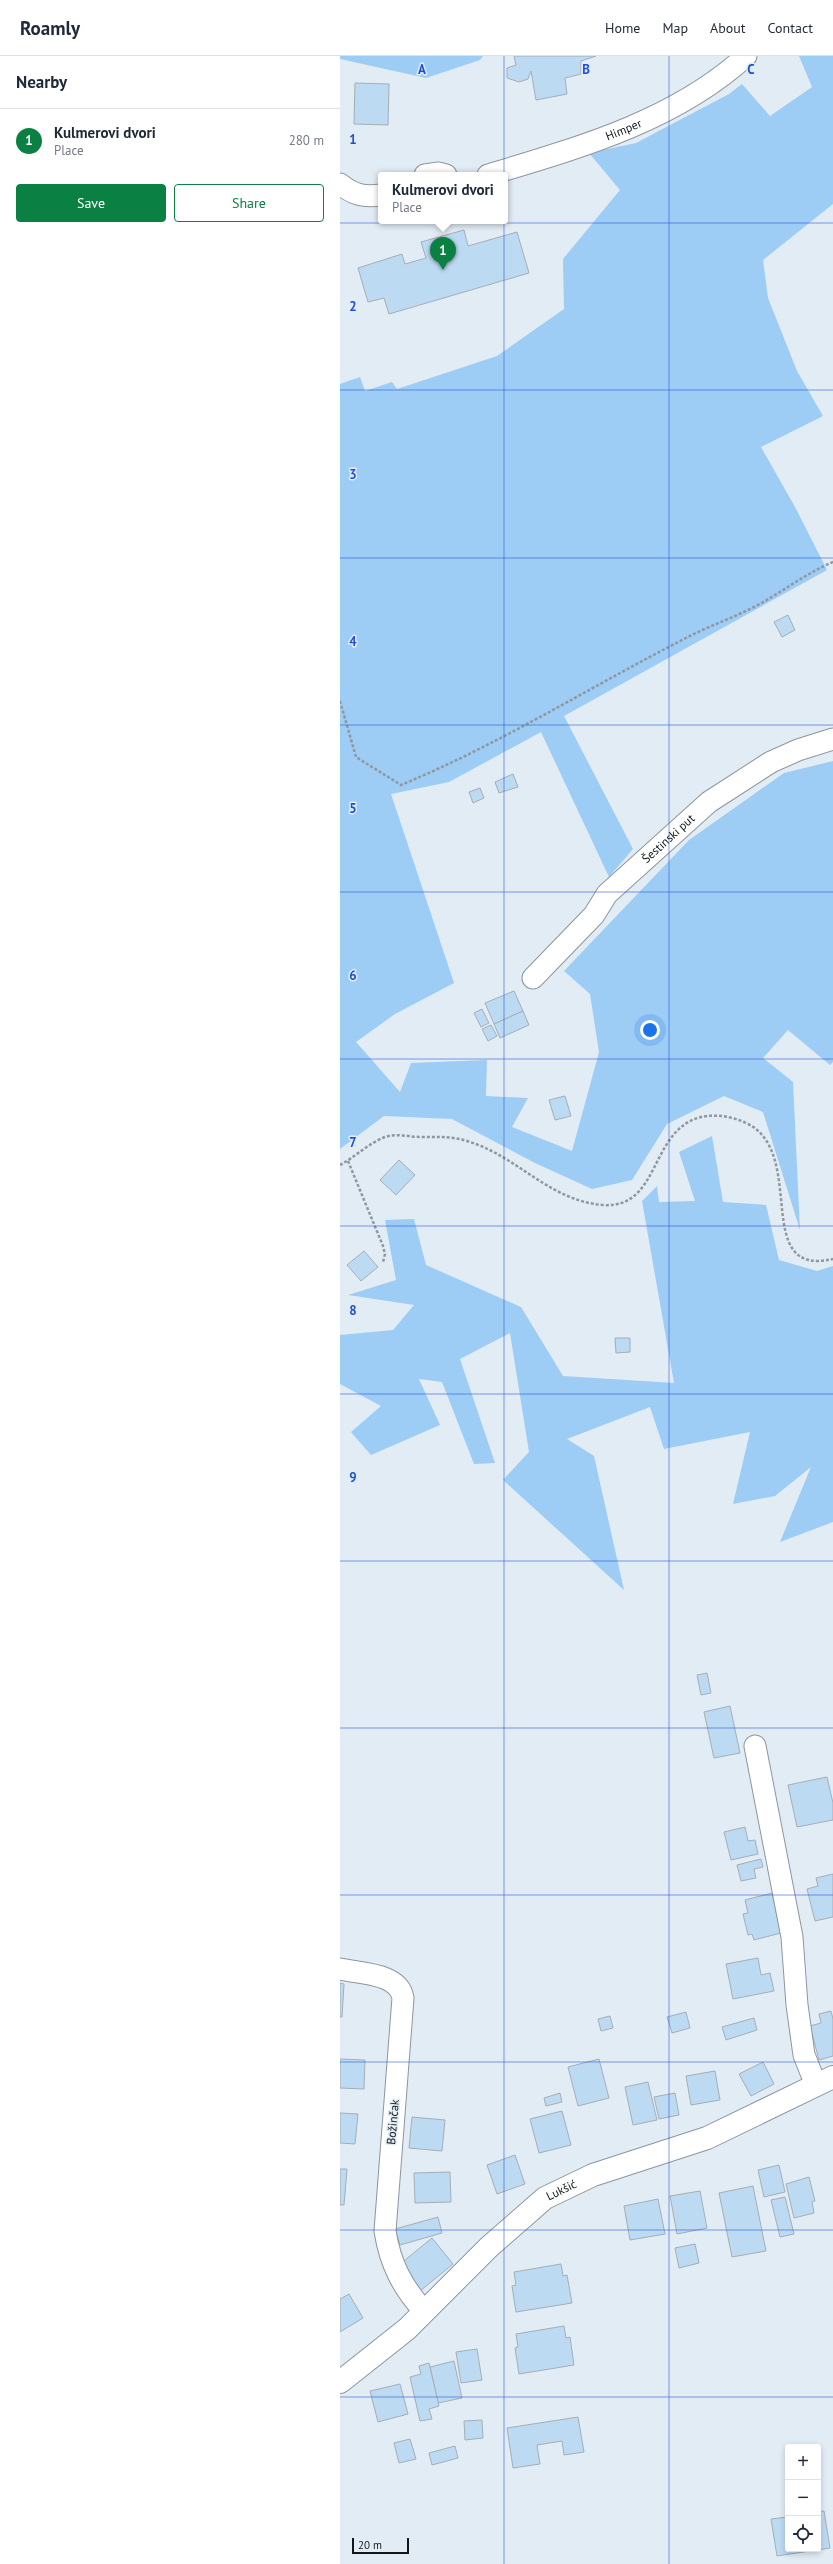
<!DOCTYPE html>
<meta charset="utf-8">
<style>
body{margin:0;font-family:"PT Sans",sans-serif;background:#f6f6f7;color:#1f2937}
.controls{position:absolute;right:12px;bottom:12px;display:grid;overflow:hidden;border-radius:4px;box-shadow:0 2px 6px #0003}
.controls button{width:36px;height:36px;display:grid;place-items:center;padding:0;border:0;border-bottom:1px solid #e0e1e3;background:#fff;color:#1f2937;font:20px sans-serif}
.scale{position:absolute;left:12px;bottom:10px;width:57px;box-sizing:border-box;padding-left:4px;border:2px solid #13171a;border-top:0;font-size:11px;line-height:14px;white-space:nowrap;color:#13171a;-webkit-text-stroke:3px #e2ecf5;paint-order:stroke}
.you{position:absolute;left:310px;top:974px;width:14px;height:14px;margin:-10px;border:3px solid #fff;border-radius:50%;background:#1a73e8;box-shadow:0 0 0 6px #1a73e833}
.badge{display:grid;place-items:center;width:26px;height:26px;border-radius:50%;background:#0b8043;color:#fff;font-size:13px;font-weight:700}
.pin{position:absolute;translate:-50% -33px;filter:drop-shadow(0 1px 2px #0008)}
.pin::after{content:'';position:absolute;top:21px;width:14px;height:12px;background:inherit;clip-path:polygon(0 0,100% 0,50% 100%)}
.popup{position:absolute;left:38px;top:116px;width:130px;height:52px;box-sizing:border-box;display:grid;place-content:center;border-radius:4px;background:#fff;filter:drop-shadow(0 1px 3px #0005);font-size:13px;white-space:nowrap;color:#747a83}
.popup b{font-size:15px;color:#1f2937}
.popup::after{content:'';position:absolute;left:50%;top:100%;margin-left:-8px;border:8px solid transparent;border-top-color:#fff}
.list{margin:0;padding:0;list-style:none}
h2{display:flex;justify-content:space-between;align-items:center;height:52px;margin:0;padding:0 16px;font-size:17px}
h2 small{font-size:13px;font-weight:400;color:#747a83}
.list li{display:grid;grid-template-columns:26px 1fr auto;gap:12px;align-items:center;box-sizing:border-box;height:64px;padding:0 16px;border-top:1px solid #e0e1e3}
.list b{display:block;font-size:15px;white-space:nowrap}
.list p{margin:0;font-size:13px;white-space:nowrap;color:#747a83}
.list em{font-size:13px;font-style:normal;color:#747a83}
.actions{display:flex;gap:8px;padding:12px 16px}
.actions a{flex:1;padding:9px 0;border:1px solid #0b8043;border-radius:4px;text-align:center;font-size:14px;color:#0b8043}
.actions .main{background:#0b8043;color:#fff}
.icon{flex:none;width:22px;height:22px;fill:none;stroke:currentColor;stroke-width:2;stroke-linecap:round;stroke-linejoin:round}
.map{position:relative;flex:none;width:493px;height:2508px;overflow:hidden}
header{display:flex;align-items:center;gap:24px;box-sizing:border-box;height:56px;padding:0 20px;background:#fff;border-bottom:1px solid #e0e1e3}
header strong{font-size:19px}
nav{display:flex;gap:22px;margin-inline-start:auto;font-size:14px}
main{display:flex}
aside{flex:1;background:#fff}
.map>svg:first-child{display:block}
.green{fill:#9dccf5}
.building{fill:#bddaf3;stroke:#a4aeb6}
.lines{fill:none;stroke-linecap:round;stroke-linejoin:round}
.minor-casing{stroke:#8d969f;stroke-width:23}
.major-casing{stroke:#8d969f;stroke-width:24}
.path{stroke:#90979e;stroke-width:2.5;stroke-dasharray:3 2;stroke-linecap:butt}
.minor{stroke:#fff;stroke-width:21}
.major{stroke:#fff;stroke-width:22}
.grid{fill:none;stroke:#1d4ed8;stroke-width:1;stroke-opacity:0.55}
.labels{text-anchor:middle;stroke-width:3;stroke-linejoin:round;paint-order:stroke}
.street-label{font-size:12px;fill:#13171a;stroke:#e2ecf5}
.grid-label{font-size:13px;text-anchor:middle;font-weight:bold;fill:#1d4ed8;stroke:#e2ecf5;stroke-width:3;stroke-linejoin:round;paint-order:stroke}
</style>
<header>
<strong>Roamly</strong>
<nav><a>Home</a><a>Map</a><a>About</a><a>Contact</a></nav>
</header>
<main>
<aside>
<h2>Nearby<small></small></h2>
<ul class="list">
<li><span class="badge">1</span><div><b>Kulmerovi dvori</b><p>Place</p></div><em>280 m</em></li>
</ul>
<div class="actions"><a class="main">Save</a><a>Share</a></div>
</aside>
<div class="map">
<svg width="493" height="2508" viewBox="0 0 493 2508">
<rect width="100%" height="100%" fill="#e2ecf5"/>
<g class="green">
<path d="M0 0H143L140 4 86 22 0 3Z"/>
<path d="M459 0H493V148L423 204 428 242 457 315 483 360 421 391 455 451 487 514 224 660 293 793 269 821 201 676 109 726 51 738 114 927 55 958 16 986 60 1036 71 1007 147 1004 146 1040 188 1042 172 1071 232 1095 259 996 250 938 224 915 349 784 444 717 493 705V1006L490 1009 448 974 423 1002 453 1026 460 1174 423 1056 384 1040 327 1068 292 1124 252 1133 195 1107 112 1063 44 1060 0 1093V328L20 321 25 335 52 326 57 333 157 300 224 253 223 203 280 134 249 97 296 87 389 38 402 28 430 60 472 31Z"/>
<path d="M372 1080 383 1146 426 1149 439 1204 477 1215 493 1210V1466L440 1486 471 1411 435 1440 393 1448 410 1376 324 1393 310 1351 227 1383 254 1400 284 1534 163 1424 189 1396 170 1277 120 1303 155 1407 134 1408 102 1326 79 1323 100 1369 31 1399 11 1376 41 1350 0 1328V1279L53 1274 74 1249 8 1239 56 1224 45 1164 74 1163 86 1209 181 1251 223 1320 334 1327 302 1145 317 1130 319 1146 355 1145 339 1096Z"/>
</g>
<g class="building">
<path d="M174 0H256L241 5V18L225 22 227 38 196 44 191 15 188 23 179 26 167 22V12L176 9Z"/>
<path d="M15 27 49 28 48 69 14 68Z"/>
<path d="M124 174 128 190 177 176 189 217 49 258 44 242 28 246 18 212 62 198 65 208 86 202 81 186Z"/>
<path d="M448 559 455 574 442 581 434 566Z"/>
<path d="M173 718 178 731 159 737 155 726Z"/>
<path d="M140 732 144 742 133 747 129 736Z"/>
<path d="M174 935 183 955 154 968 145 947Z"/>
<path d="M142 953 149 967 141 971 134 957Z"/>
<path d="M183 955 189 969 160 982 154 968Z"/>
<path d="M151 969 157 980 148 985 142 973Z"/>
<path d="M225 1040 231 1060 215 1064 209 1044Z"/>
<path d="M59 1104 75 1119 56 1139 40 1124Z"/>
<path d="M24 1195 38 1211 21 1225 7 1209Z"/>
<path d="M275 1282H290V1296L276 1297Z"/>
<path d="M367 1617 371 1637 361 1639 357 1619Z"/>
<path d="M390 1650 400 1697 374 1702 364 1656Z"/>
<path d="M487 1721 493 1747V1764L457 1771 448 1729Z"/>
<path d="M405 1771 408 1785 415 1784 418 1798 391 1804 384 1776Z"/>
<path d="M421 1803 423 1811 414 1813 416 1822 401 1825 397 1809Z"/>
<path d="M493 1818V1861L475 1865 467 1833 478 1830 476 1822Z"/>
<path d="M432 1837 441 1877 414 1884 412 1878 408 1879 403 1858 408 1857 405 1844Z"/>
<path d="M418 1902 421 1919 430 1917 434 1935 393 1943 386 1908Z"/>
<path d="M0 1927 4 1928 2 1961H0Z"/>
<path d="M491 1955 493 1963V2000L479 2004 470 1970 481 1967 479 1958Z"/>
<path d="M346 1956 350 1972 332 1977 327 1961Z"/>
<path d="M270 1960 273 1972 261 1975 258 1963Z"/>
<path d="M414 1962 417 1974 386 1984 382 1971Z"/>
<path d="M0 2003 25 2004 24 2033 0 2032Z"/>
<path d="M259 2003 269 2042 238 2050 228 2011Z"/>
<path d="M423 2006 434 2028 411 2040 399 2018Z"/>
<path d="M375 2015 380 2044 351 2049 346 2020Z"/>
<path d="M308 2026 317 2064 293 2069 285 2031Z"/>
<path d="M220 2037 222 2046 206 2050 204 2042Z"/>
<path d="M335 2037 339 2059 319 2063 314 2041Z"/>
<path d="M222 2055 231 2089 199 2097 190 2063Z"/>
<path d="M0 2057 18 2058 15 2088 0 2087Z"/>
<path d="M72 2061 105 2064 102 2095 69 2092Z"/>
<path d="M175 2099 185 2128 157 2138 147 2109Z"/>
<path d="M439 2109 445 2136 424 2141 418 2114Z"/>
<path d="M0 2113H7L4 2149H0Z"/>
<path d="M110 2116 111 2146 75 2147 74 2117Z"/>
<path d="M469 2121 475 2145 472 2146 474 2157 454 2162 446 2128Z"/>
<path d="M413 2130 426 2195 392 2201 379 2137Z"/>
<path d="M360 2135 367 2172 337 2178 330 2140Z"/>
<path d="M445 2141 454 2178 440 2181 431 2144Z"/>
<path d="M318 2143 325 2178 290 2184 284 2150Z"/>
<path d="M98 2161 102 2177 60 2189 55 2173Z"/>
<path d="M92 2182 113 2208 80 2235 59 2209Z"/>
<path d="M355 2188 359 2207 339 2212 335 2192Z"/>
<path d="M221 2208 223 2220 227 2219 232 2247 176 2256 172 2230 176 2229 174 2216Z"/>
<path d="M9 2238 23 2262 0 2276V2243Z"/>
<path d="M224 2270 226 2282 230 2281 234 2309 179 2318 175 2292 178 2291 176 2278Z"/>
<path d="M137 2293 142 2324 121 2327 116 2296Z"/>
<path d="M114 2305 122 2342 98 2347 90 2311Z"/>
<path d="M89 2307 99 2350 89 2353 92 2363 80 2365 70 2321 81 2318 79 2310Z"/>
<path d="M60 2328 68 2358 38 2366 30 2335Z"/>
<path d="M238 2361 244 2396 224 2399 222 2385 197 2389 200 2408 173 2412 167 2372Z"/>
<path d="M142 2364 143 2382 125 2384 124 2365Z"/>
<path d="M70 2383 76 2403 59 2407 54 2387Z"/>
<path d="M115 2390 118 2402 92 2409 89 2397Z"/>
<path d="M484 2455 490 2492 437 2500 431 2463 448 2461V2493H478V2456Z"/>
</g>
<g class="lines">
<defs>
<g id="minor">
<path d="M85 119 99 117 106 119"/>
<path id="s1" d="M148 119C238 92 335 65 406 0"/>
<path d="M0 128C14 139 23 141 41 139"/>
<path id="s2" d="M193 922 254 859 267 838 369 746 431 706 458 694 493 683"/>
<path d="M415 1690 452 1881 457 1949 464 1999 476 2029"/>
<path d="M0 1913C21 1918 59 1917 63 1942L45 2175C50 2207 62 2231 84 2255"/>
</g>
<g id="major">
<path id="s3" d="M0 2326 67 2273 149 2191 205 2142 253 2119 367 2082 493 2021"/>
</g>
</defs>
<use href="#minor" class="minor-casing"/>
<use href="#major" class="major-casing"/>
<g class="path">
<path d="M0 645 16 701 61 729C160 688 250 631 346 582 367 571 390 563 412 552 440 538 464 518 493 506"/>
<path d="M8 1105 43 1190 45 1198 43 1206"/>
<path d="M0 1109C15 1101 29 1087 45 1081 57 1077 69 1081 81 1081 98 1081 113 1080 130 1086 178 1101 210 1145 263 1149 321 1153 309 1074 361 1061 376 1058 391 1060 406 1067 469 1096 410 1222 493 1203"/>
</g>
<use href="#minor" class="minor"/>
<use href="#major" class="major"/>
</g>
<path class="grid" d="M164 0V2508M329 0V2508M0 167H493M0 334H493M0 502H493M0 669H493M0 836H493M0 1003H493M0 1170H493M0 1338H493M0 1505H493M0 1672H493M0 1839H493M0 2006H493M0 2174H493M0 2341H493"/>
<g class="labels">
<g class="street-label">
<text dy="4" stroke="none"><textPath href="#s1" startOffset="143">Himper</textPath></text>
<text dy="4" stroke="none"><textPath href="#s2" startOffset="195">Šestinski put</textPath></text>
<text transform="translate(53 2066) rotate(-85)" y="4">Božinčak</text>
<text dy="4" stroke="none"><textPath href="#s3" startOffset="294">Lukšić</textPath></text>
</g>
</g>
<g class="grid-label">
<text x="82" y="18">A</text>
<text x="246" y="18">B</text>
<text x="411" y="18">C</text>
<text x="13" y="88">1</text>
<text x="13" y="255">2</text>
<text x="13" y="423">3</text>
<text x="13" y="590">4</text>
<text x="13" y="757">5</text>
<text x="13" y="924">6</text>
<text x="13" y="1091">7</text>
<text x="13" y="1259">8</text>
<text x="13" y="1426">9</text>
</g>
</svg>
<div class="controls">
<button>+</button>
<button>−</button>
<button><svg class="icon" aria-label="locate" viewBox="0 0 24 24"><circle cx="12" cy="12" r="6"/><path d="M12 2v4M12 18v4M2 12h4M18 12h4"/></svg></button>
</div>
<div class="scale">20 m</div>
<div class="you"></div>
<div class="pin badge" style="left:103px;top:214px">1</div>
<div class="popup"><b>Kulmerovi dvori</b>Place</div>
</div>
</main>
